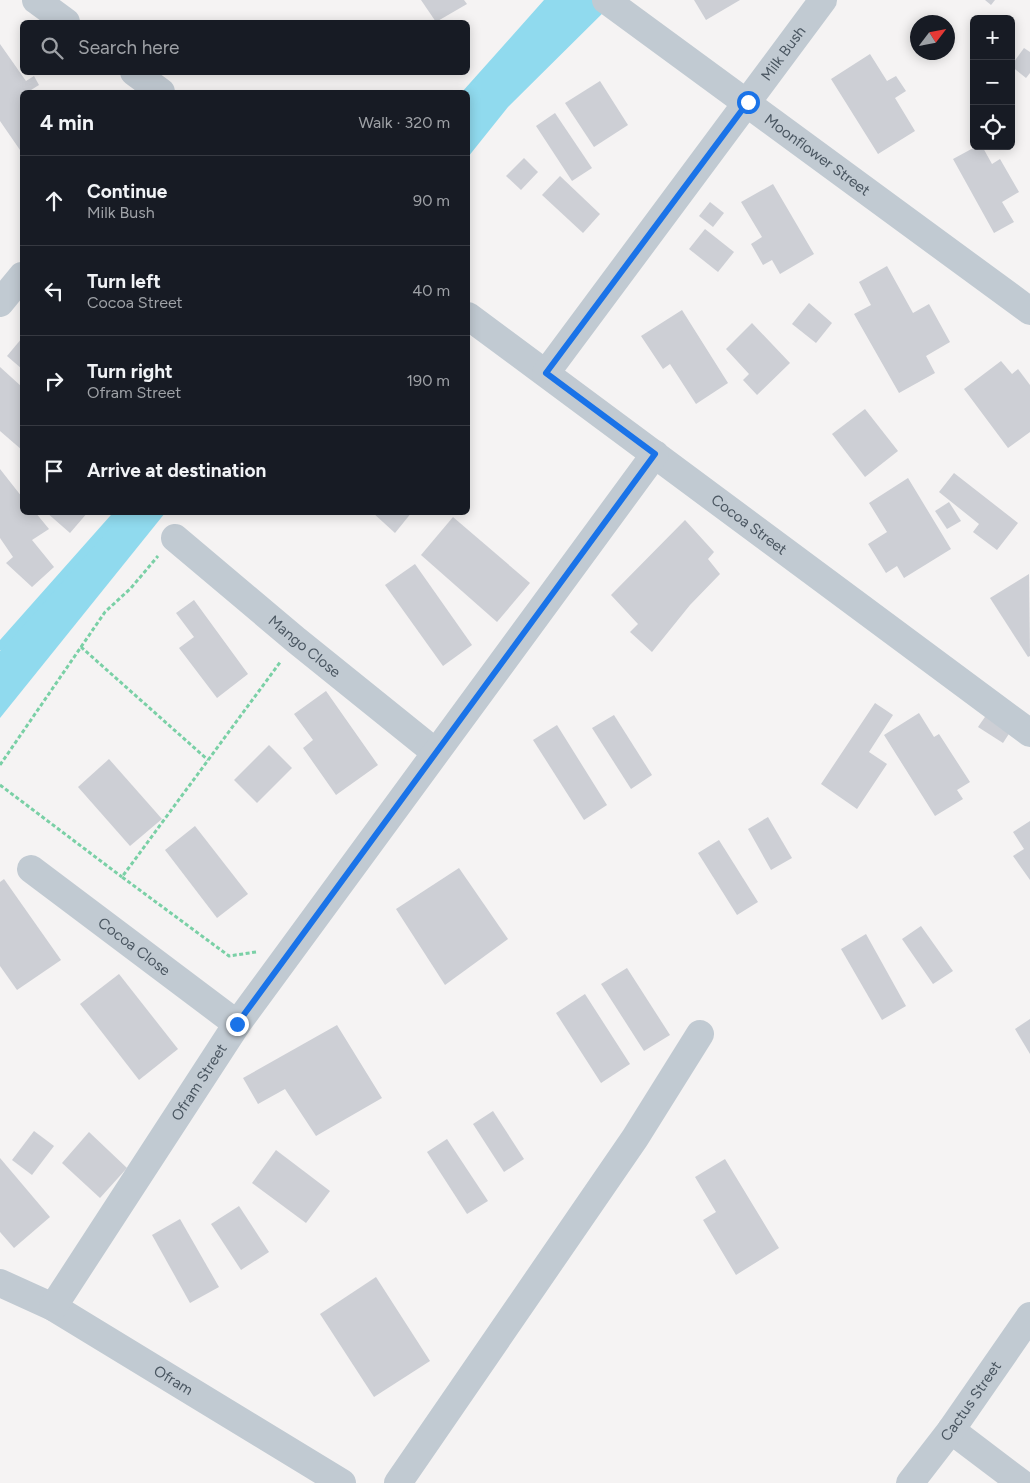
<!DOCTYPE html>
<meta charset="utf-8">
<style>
body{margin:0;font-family:Figtree,sans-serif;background:#20242c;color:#f1f3f6}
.controls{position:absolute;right:15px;top:15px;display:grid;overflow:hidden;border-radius:8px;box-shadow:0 2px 12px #0003}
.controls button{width:45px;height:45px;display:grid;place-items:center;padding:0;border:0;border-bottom:1px solid #363941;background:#171b24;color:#f1f3f6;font:25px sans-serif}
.compass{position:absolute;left:910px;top:15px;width:45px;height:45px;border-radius:50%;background:#171b24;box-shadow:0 2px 12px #0003;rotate:58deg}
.stop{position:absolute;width:15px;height:15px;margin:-11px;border:4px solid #1a73e8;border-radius:50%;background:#fff}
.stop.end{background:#1a73e8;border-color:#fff;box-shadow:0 1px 5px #0008}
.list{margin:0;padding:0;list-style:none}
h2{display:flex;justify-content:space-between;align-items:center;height:65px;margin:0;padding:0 20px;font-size:21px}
h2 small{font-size:16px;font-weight:400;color:#9ea1a6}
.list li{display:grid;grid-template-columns:32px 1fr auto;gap:15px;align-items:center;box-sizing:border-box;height:90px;padding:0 20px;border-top:1px solid #363941}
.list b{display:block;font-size:19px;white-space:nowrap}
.list p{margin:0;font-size:16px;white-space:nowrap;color:#9ea1a6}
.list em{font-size:16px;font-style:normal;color:#9ea1a6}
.icon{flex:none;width:28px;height:28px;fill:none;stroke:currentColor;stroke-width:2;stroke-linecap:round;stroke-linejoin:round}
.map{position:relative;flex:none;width:1030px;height:1483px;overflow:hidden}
.search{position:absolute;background:#171b24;box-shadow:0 2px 12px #0003;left:20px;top:20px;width:450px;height:55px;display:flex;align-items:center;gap:12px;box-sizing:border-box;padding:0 18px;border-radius:8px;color:#9ea1a6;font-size:19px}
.panel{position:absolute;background:#171b24;box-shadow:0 2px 12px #0003;left:20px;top:90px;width:450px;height:425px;border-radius:8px}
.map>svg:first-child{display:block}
.water{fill:#90daee}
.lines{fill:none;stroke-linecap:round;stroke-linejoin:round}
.stream{stroke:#90daee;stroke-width:8}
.building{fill:#cdcfd5}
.path{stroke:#7ad0a6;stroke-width:3;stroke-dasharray:4 2.5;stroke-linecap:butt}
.minor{stroke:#c1cad2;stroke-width:28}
.tertiary{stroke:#c1cad2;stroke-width:28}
.route{stroke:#1a73e8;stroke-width:6}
.labels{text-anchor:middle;stroke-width:4;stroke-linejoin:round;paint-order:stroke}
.street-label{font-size:15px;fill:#4a5661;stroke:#fff}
</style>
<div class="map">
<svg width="1030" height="1483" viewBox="0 0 1030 1483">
<rect width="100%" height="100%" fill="#f5f3f3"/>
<g class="water">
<path d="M544 0H616L508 107 468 157V92H462Z"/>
<path d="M119 512 165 513 0 718V651Z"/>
</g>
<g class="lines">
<path class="stream" d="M0 646 119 512"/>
</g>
<g class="building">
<path d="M421 0H464L467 4 436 22Z"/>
<path d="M694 0H740L706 20Z"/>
<path d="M985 0H995L991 5Z"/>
<path d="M0 44 26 81 34 76 39 85 31 90 33 92H22V149L20 150 0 121Z"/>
<path d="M1024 48 1030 52V73L1026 78 1011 66Z"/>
<path d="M870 54 887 81 896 76 906 91 895 98 915 131 878 154 831 79Z"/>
<path d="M600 81 628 125 594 147 565 103Z"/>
<path d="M555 113 592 168 572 181 536 126Z"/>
<path d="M977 146H982L992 164 1000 159 1019 192 1002 202 1014 222 994 233 953 159Z"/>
<path d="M524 158 538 172 521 190 506 176Z"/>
<path d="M560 176 600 214 583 233 542 195Z"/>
<path d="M773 184 814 254 780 274 772 260 763 265 751 244 762 237 741 202Z"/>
<path d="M710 202 724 213 713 227 699 216Z"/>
<path d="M705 229 734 252 718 272 689 249Z"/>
<path d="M887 266 913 313 929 304 950 342 926 356 935 373 899 393 854 314 871 305 859 282Z"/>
<path d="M809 303 832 323 816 343 792 324Z"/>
<path d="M682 310 728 383 696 404 670 364 663 369 641 336Z"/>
<path d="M752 323 790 363 757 395 743 380 749 374 726 349Z"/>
<path d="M22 338V369L7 356Z"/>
<path d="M1001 361 1012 374 1018 369 1030 385V432L1008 448 964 389Z"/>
<path d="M0 367 22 387V450L0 431Z"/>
<path d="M865 409 898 451 865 477 832 434Z"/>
<path d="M0 469 22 497V512H35L49 529 32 540 54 567 32 587 6 563 13 557 0 538Z"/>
<path d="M954 473 1018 523 997 550 973 532 979 524 939 492Z"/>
<path d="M908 478 951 549 904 578 897 566 886 573 868 544 887 532 869 503Z"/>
<path d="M949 502 961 521 947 529 935 511Z"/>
<path d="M46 512H88L70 533Z"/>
<path d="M372 512H412L395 533Z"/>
<path d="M453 517 530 583 497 622 421 555Z"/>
<path d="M685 520 714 552 708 559 720 574 690 605 652 652 630 632 638 624 611 595Z"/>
<path d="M415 564 472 645 443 666 385 585Z"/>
<path d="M1029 574 1030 656 1028 657 990 598Z"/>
<path d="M194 600 248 674 217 698 179 648 194 637 176 613Z"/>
<path d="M326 691 378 765 336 795 303 748 313 740 294 714Z"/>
<path d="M875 703 893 715 869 752 887 764 857 809 821 784Z"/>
<path d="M919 713 934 737 939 734 970 782 957 790 963 799 935 816 884 735Z"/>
<path d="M987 714 1012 729 1003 743 978 727Z"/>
<path d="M614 715 652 775 631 789 592 728Z"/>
<path d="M557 725 607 805 584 820 533 740Z"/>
<path d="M269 745 292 768 257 803 234 780Z"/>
<path d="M109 759 162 819 130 846 78 787Z"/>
<path d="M768 817 792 858 771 870 748 829Z"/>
<path d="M1030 821V880L1013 856 1024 849 1013 832Z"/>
<path d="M195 826 248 894 217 918 165 850Z"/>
<path d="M719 840 758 902 737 915 698 853Z"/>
<path d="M459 868 508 939 445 985 396 909Z"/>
<path d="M4 879 61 960 17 990 0 966V882Z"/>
<path d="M921 926 953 971 933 984 902 939Z"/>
<path d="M866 934 906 1006 882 1020 841 949Z"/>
<path d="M627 968 670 1035 644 1051 601 984Z"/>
<path d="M119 974 178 1049 139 1080 80 1004Z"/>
<path d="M585 994 630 1064 601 1083 556 1013Z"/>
<path d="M1030 1019V1054L1015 1029Z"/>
<path d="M337 1025 382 1098 316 1136 285 1089 258 1104 243 1078Z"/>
<path d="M493 1111 524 1159 504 1172 473 1124Z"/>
<path d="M34 1131 54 1146 32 1175 12 1160Z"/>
<path d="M89 1132 127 1168 100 1198 62 1163Z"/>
<path d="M447 1139 488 1201 467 1214 427 1152Z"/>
<path d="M276 1150 330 1191 306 1223 252 1183Z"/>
<path d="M0 1158 50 1217 14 1248 0 1232Z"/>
<path d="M725 1159 779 1248 736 1275 703 1220 716 1212 695 1177Z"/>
<path d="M239 1206 269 1252 241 1270 211 1224Z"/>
<path d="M180 1219 219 1287 190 1303 152 1235Z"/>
<path d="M376 1277 430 1361 374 1397 320 1314Z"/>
</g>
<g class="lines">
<g class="path">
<path d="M81 647 105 612 131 588 158 556"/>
<path d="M0 765 81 647 208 760"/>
<path d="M0 785 122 877"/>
<path d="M256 952 229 956 122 877 281 661"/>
</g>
<g class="minor">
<path d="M36 0 66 22"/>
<path id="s1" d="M606 0 1030 311"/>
<path d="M134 72 161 92"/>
<path d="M0 303 22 276"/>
<path id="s2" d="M468 316 1030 733"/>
<path id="s3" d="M546 373 823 0"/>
<path id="s4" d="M175 538 296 640 435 752"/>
<path id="s5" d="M31 869 237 1024"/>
<path id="s6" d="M0 1283 53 1307 342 1483"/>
<path id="s7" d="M53 1307 237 1024 655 454"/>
<path d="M951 1430 1021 1483"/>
<path d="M398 1483 635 1138 700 1034"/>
</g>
<path class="tertiary" id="s8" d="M910 1483 951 1430 1030 1316"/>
</g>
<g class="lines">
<path class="route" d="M237 1024 655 454 546 373 748 102"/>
</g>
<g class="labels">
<g class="street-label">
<text dy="5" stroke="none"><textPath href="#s3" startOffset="398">Milk Bush</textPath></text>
<text dy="5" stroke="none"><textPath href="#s1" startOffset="262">Moonflower Street</textPath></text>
<text dy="5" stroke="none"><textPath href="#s2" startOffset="350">Cocoa Street</textPath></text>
<text dy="5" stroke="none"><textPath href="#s4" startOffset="169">Mango Close</textPath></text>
<text dy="5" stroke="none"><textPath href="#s5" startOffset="129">Cocoa Close</textPath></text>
<text dy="5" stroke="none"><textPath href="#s7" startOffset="268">Ofram Street</textPath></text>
<text dy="5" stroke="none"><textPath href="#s6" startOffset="199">Ofram</textPath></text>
<text dy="5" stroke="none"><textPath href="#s8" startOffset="102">Cactus Street</textPath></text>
</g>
</g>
</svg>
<div class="controls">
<button>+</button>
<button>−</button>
<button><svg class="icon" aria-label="locate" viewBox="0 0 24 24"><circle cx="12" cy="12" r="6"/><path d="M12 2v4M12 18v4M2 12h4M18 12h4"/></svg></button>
</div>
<svg class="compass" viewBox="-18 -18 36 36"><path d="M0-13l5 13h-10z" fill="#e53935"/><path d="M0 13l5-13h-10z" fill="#9ea1a6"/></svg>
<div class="stop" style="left:748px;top:102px"></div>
<div class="stop end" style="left:237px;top:1024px"></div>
<div class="search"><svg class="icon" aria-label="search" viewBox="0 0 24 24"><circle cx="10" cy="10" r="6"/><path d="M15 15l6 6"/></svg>Search here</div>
<section class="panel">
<h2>4 min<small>Walk · 320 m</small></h2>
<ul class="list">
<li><svg class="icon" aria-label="ahead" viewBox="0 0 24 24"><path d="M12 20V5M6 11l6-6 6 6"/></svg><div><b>Continue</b><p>Milk Bush</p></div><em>90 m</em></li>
<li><svg class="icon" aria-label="left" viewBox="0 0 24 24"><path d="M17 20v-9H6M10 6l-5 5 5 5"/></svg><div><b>Turn left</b><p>Cocoa Street</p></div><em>40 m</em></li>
<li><svg class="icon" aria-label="right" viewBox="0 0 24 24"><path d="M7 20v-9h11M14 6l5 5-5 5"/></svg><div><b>Turn right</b><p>Ofram Street</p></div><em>190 m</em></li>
<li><svg class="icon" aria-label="arrive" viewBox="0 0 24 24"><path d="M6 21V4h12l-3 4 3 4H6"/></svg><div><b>Arrive at destination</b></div></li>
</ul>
</section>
</div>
